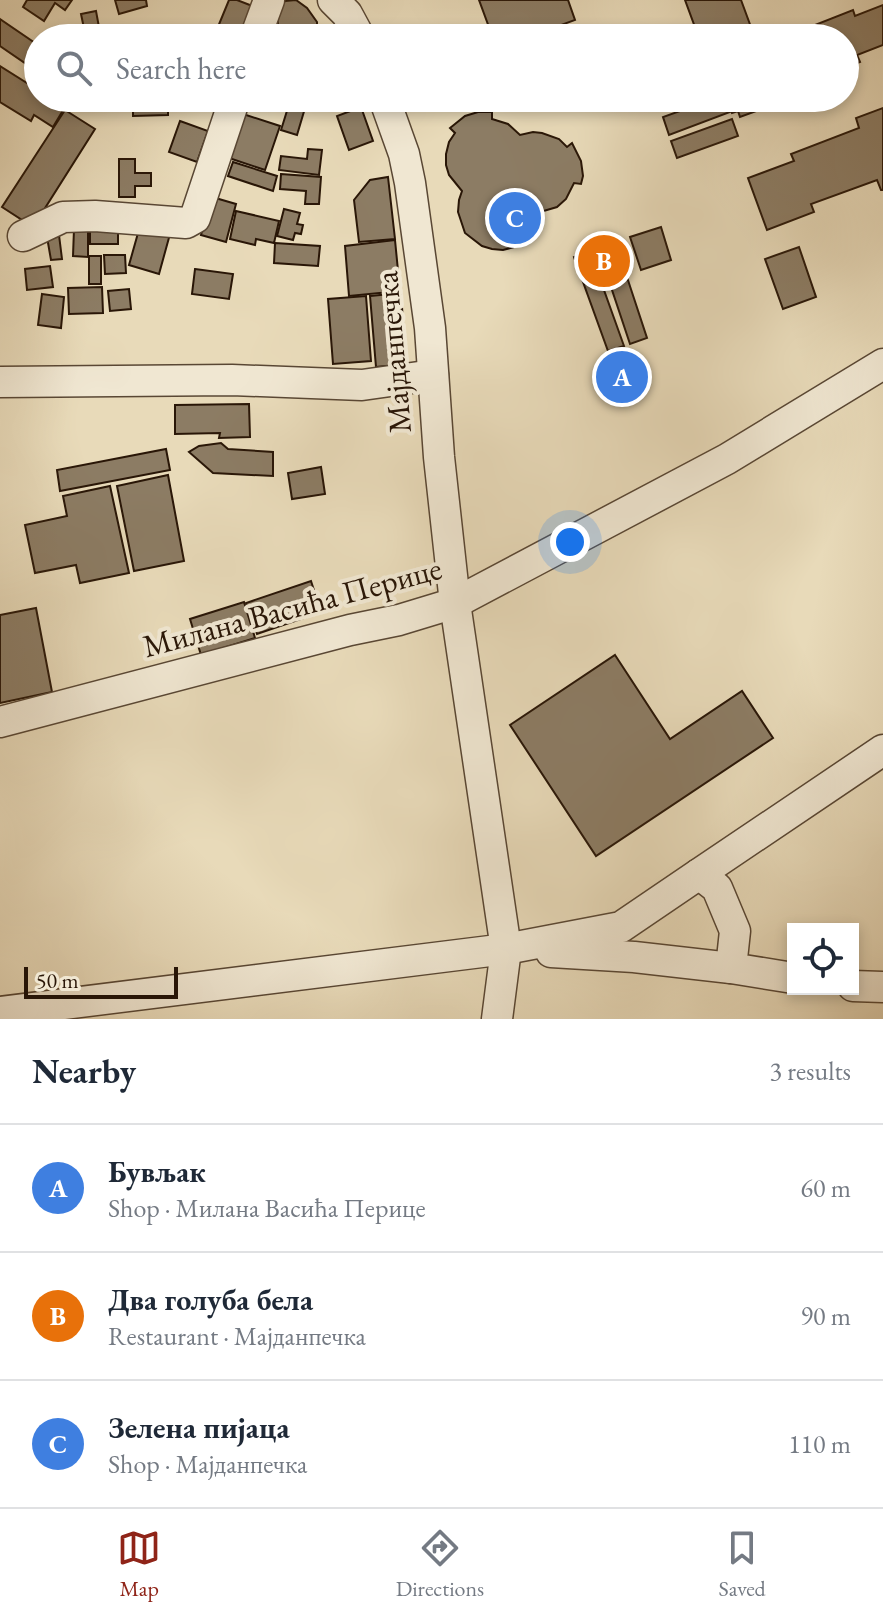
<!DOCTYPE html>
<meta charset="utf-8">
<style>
body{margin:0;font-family:"EB Garamond",serif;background:#f6f6f7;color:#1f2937}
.controls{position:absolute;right:24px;bottom:24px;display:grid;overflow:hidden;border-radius:0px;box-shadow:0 4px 12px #0003}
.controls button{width:72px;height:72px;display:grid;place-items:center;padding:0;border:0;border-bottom:2px solid #e0e1e3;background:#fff;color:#1f2937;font:40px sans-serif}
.scale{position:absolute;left:24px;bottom:20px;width:154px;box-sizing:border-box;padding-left:8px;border:4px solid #291607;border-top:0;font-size:22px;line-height:28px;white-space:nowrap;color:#291607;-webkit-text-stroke:6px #f0e7d2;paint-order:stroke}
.you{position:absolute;left:570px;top:542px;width:28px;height:28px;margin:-20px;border:6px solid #fff;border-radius:50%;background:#1a73e8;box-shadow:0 0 0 12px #1a73e833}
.badge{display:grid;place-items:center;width:52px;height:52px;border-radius:50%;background:#8f2418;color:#fff;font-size:26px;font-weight:700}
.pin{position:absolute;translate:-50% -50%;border:4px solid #fff;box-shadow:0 2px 8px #0006}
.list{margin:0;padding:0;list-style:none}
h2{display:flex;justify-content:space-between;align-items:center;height:104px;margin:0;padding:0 32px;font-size:34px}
h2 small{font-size:26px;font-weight:400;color:#747a83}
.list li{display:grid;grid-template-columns:52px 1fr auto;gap:24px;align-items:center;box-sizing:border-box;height:128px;padding:0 32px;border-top:2px solid #e0e1e3}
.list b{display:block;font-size:30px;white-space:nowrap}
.list p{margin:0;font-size:26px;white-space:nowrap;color:#747a83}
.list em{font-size:26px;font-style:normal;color:#747a83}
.icon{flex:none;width:44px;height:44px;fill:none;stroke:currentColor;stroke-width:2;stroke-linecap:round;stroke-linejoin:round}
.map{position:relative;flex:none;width:883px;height:1019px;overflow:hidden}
.search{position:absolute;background:#fff;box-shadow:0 4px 12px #0003;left:24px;right:24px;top:24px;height:88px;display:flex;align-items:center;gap:20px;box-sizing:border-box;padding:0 28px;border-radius:44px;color:#747a83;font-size:30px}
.sheet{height:488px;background:#fff}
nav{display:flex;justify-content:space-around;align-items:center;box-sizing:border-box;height:112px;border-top:2px solid #e0e1e3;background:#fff;font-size:22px;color:#747a83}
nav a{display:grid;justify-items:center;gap:4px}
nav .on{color:#8f2418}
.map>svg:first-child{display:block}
.building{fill:#8c7c64;stroke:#291607;stroke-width:2}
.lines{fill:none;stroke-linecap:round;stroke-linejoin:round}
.minor-casing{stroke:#594734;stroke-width:33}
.minor{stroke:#f0e7d2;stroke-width:30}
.labels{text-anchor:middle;stroke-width:8;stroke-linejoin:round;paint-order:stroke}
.street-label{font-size:32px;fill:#291607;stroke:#f0e7d2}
</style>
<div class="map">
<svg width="883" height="1019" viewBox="0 0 883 1019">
<rect width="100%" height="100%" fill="#e8dab9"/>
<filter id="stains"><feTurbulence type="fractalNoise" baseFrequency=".0025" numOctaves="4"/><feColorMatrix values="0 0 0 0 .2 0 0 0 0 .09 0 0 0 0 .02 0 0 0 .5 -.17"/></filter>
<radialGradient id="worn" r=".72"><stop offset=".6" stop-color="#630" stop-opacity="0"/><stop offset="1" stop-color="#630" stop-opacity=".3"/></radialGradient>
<g class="building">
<path d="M27 0H72L65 10 55 3 44 21 23 7Z"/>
<path d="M115 0H146L147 6 119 14Z"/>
<path d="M229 0H237L255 7 243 38H224L215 34Z"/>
<path d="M296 0 307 8 317 22V30L312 36 278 26 277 12 285 1Z"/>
<path d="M479 0H568L575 20 526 38H493Z"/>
<path d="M685 0H741L755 38H699Z"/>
<path d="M883 5V45L857 55 860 62 852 65 853 70 847 72 845 66V38H794L792 34 853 10 855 16Z"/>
<path d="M96 11 101 38H86L81 14Z"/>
<path d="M0 19 38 45V72L0 46Z"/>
<path d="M269 24 291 31 288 38H265Z"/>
<path d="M0 66 38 90V98H50L65 107 53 127 34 115 31 121 0 102Z"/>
<path d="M291 98H308L297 135 281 130Z"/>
<path d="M725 98 730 112 669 135 663 117 716 98Z"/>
<path d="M727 98H775L760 104 762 109 740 117 738 111 732 113Z"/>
<path d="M168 102V115L133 116V103Z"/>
<path d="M361 107 373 141 349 150 337 116Z"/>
<path d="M883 108V190H881L877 180 811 204 814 212 767 230 748 178 794 161 791 154 859 128 856 118Z"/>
<path d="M65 110 95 129 33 227 2 207Z"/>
<path d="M478 112H492V119L508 124 520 135 533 132 542 133 559 139 567 147 572 143 581 161 583 176 581 184 574 183 566 199 557 207 540 212 535 228 522 242 514 247 503 250 492 249 482 246 465 233 458 212 459 200 462 191 449 175 446 165V154L449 142 455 133 450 128 465 116Z"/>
<path d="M240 113 280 126 265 170 226 157Z"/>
<path d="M732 119 738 136 677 158 671 141Z"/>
<path d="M180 121 208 131 197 162 169 152Z"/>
<path d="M308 149 322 150 319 175 279 170 281 156 307 159Z"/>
<path d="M119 159H135V173H151V186H135V197H119Z"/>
<path d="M233 162 277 176 273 191 228 176Z"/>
<path d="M281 174 321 177 319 204H305L306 191 280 189Z"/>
<path d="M388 177 395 239 359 242 354 200 370 180Z"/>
<path d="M212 197 236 204 226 242 201 235Z"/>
<path d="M284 209 300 213 297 224 303 225 301 234 295 233 293 240 277 236Z"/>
<path d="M236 211 279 221 274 243 256 239 255 245 230 239Z"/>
<rect x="90" y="226" width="28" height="18"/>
<path d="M140 226 170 234 159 274 129 265Z"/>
<path d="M661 227 671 260 641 270 630 237Z"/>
<path d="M74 229H88V257L73 256Z"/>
<path d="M59 235 62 259 51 260 47 237Z"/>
<path d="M395 240 400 291 349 296 345 246Z"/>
<path d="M622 240 629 263 623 265 647 338 630 344 598 248Z"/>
<path d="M275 243 320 246 318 266 274 263Z"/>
<path d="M799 247 816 297 783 309 765 259Z"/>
<path d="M590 251 624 346 608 351 574 257Z"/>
<path d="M104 255H125L126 273 105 274Z"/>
<rect x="89" y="256" width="12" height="28"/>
<path d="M50 266 53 287 27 290 25 269Z"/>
<path d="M195 269 233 274 229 299 192 294Z"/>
<path d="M102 287 103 313 69 314 68 288Z"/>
<path d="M129 289 131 309 110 311 108 291Z"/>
<path d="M401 293 406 364 376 367 370 296Z"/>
<path d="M42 294 64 297 61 328 38 325Z"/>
<path d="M366 296 371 361 333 364 328 299Z"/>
<path d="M249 404 250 437 219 438 220 433 175 434V405Z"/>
<path d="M221 443 228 449 273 452V476L213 473 189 452 199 446Z"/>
<path d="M166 449 170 470 60 491 57 470Z"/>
<path d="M321 467 325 494 292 499 288 473Z"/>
<path d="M168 475 184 561 134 571 117 486Z"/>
<path d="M110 486 129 573 80 583 76 565 35 573 25 525 67 516 63 496Z"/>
<path d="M311 581 321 612 257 634 246 603Z"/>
<path d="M244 602 255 638 201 655 190 619Z"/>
<path d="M36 608 52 692 0 703V615Z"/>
<path d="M615 655 670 739 742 691 773 738 596 856 510 725Z"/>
</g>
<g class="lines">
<defs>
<g id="minor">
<path d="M333 0 347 14 360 38"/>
<path d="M255 38 269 0"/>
<path d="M384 98 404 154 410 183 430 328 439 457 455 603 506 949 497 1019"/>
<path d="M23 236 63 217 95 216 186 223 195 218 235 98"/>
<path d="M0 382 232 380 362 385 433 375"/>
<path d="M0 722 350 630 399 620 455 603 727 459 883 364"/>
<path d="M699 874 883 750"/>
<path d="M551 952 634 957 731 968"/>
<path d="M853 986 883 987"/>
<path d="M0 1012 506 949 621 927 699 874 717 888 735 931 731 968 793 978"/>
</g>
</defs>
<use href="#minor" class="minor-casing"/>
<use href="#minor" class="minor"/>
</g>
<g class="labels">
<g class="street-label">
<text transform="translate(393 352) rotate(-95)" y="11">Мајданпечка</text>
<text transform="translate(292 607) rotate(-15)" y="11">Милана Васића Перице</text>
</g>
</g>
<rect width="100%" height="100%" filter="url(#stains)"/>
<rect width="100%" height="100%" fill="url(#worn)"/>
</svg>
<div class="controls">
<button><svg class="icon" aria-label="locate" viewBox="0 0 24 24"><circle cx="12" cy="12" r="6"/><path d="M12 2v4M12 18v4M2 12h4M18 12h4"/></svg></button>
</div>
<div class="scale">50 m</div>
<div class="you"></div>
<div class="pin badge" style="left:622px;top:377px;background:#3f7fe0">A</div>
<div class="pin badge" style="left:604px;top:261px;background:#e8710a">B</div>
<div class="pin badge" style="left:515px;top:218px;background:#3f7fe0">C</div>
<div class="search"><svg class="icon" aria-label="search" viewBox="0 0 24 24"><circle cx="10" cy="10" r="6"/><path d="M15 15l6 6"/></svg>Search here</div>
</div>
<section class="sheet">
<h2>Nearby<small>3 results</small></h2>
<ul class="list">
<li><span class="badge" style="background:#3f7fe0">A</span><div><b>Бувљак</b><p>Shop · Милана Васића Перице</p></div><em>60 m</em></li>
<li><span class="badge" style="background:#e8710a">B</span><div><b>Два голуба бела</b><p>Restaurant · Мајданпечка</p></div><em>90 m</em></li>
<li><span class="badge" style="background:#3f7fe0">C</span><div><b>Зелена пијаца</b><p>Shop · Мајданпечка</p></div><em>110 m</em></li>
</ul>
</section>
<nav>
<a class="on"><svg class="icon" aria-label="map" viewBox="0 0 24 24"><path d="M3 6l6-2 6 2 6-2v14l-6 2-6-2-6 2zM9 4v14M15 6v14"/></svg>Map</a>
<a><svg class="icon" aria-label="directions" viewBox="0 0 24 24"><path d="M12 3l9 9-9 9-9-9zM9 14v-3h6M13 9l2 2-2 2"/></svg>Directions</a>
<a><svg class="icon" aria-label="saved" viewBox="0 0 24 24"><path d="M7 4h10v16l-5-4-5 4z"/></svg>Saved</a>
</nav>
